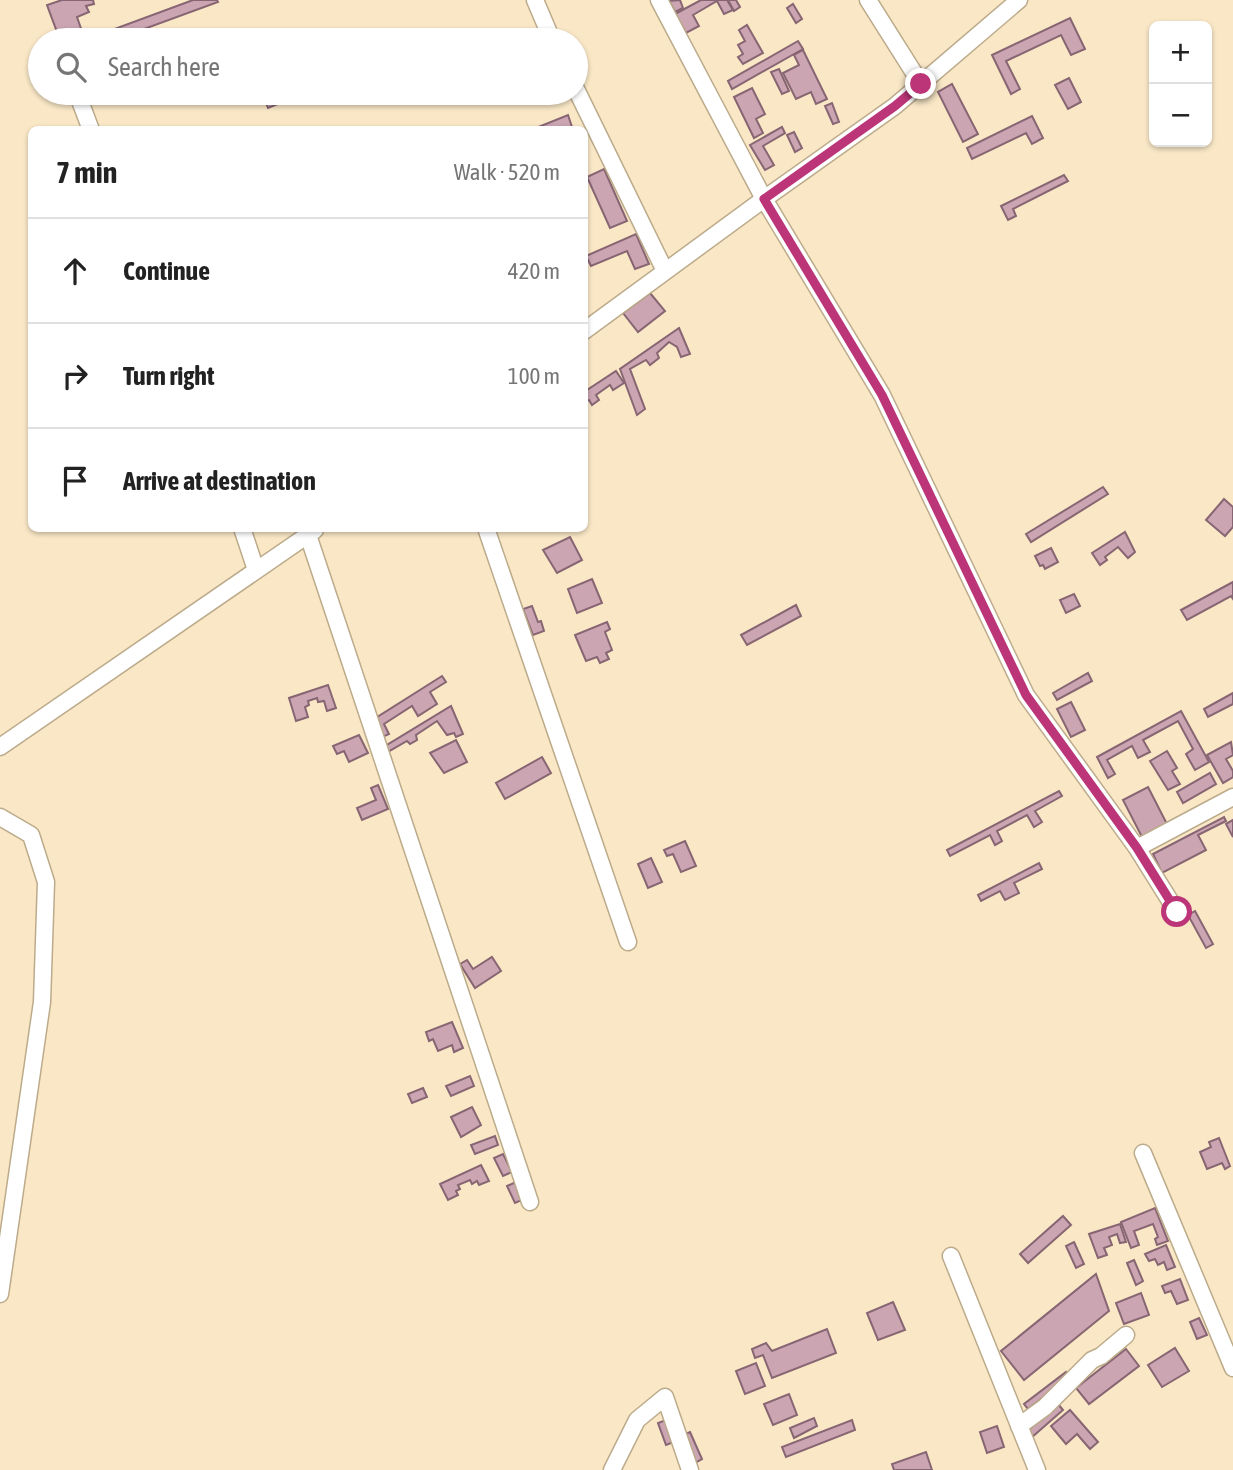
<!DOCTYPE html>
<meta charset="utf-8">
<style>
body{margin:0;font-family:"Asap Condensed",sans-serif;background:#f6f6f6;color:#222}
.controls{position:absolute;right:21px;top:21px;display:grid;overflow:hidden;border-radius:10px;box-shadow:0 2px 5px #0004}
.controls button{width:63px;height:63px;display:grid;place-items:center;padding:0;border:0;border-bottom:2px solid #e0e0e0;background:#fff;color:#222;font:35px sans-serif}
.stop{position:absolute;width:21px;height:21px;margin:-16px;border:5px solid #bb3578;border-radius:50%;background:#fff}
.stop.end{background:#bb3578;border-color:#fff;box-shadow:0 2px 7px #0008}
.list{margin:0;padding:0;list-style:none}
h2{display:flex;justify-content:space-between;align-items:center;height:91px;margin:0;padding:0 28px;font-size:30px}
h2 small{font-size:23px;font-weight:400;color:#767676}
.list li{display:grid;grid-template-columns:46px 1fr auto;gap:21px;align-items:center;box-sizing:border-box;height:105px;padding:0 28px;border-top:2px solid #e0e0e0}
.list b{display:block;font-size:26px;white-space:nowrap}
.list em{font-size:23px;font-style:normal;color:#767676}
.icon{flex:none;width:38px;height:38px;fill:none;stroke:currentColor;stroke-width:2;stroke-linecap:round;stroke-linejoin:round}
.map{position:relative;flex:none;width:1233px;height:1470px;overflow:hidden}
.search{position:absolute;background:#fff;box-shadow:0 2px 5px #0004;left:28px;top:28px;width:560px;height:77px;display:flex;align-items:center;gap:18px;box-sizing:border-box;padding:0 24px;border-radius:38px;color:#767676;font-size:26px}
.panel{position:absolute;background:#fff;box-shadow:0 2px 5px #0004;left:28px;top:126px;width:560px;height:406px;border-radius:10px}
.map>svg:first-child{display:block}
.building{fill:#cba5b2;stroke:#876572;stroke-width:2}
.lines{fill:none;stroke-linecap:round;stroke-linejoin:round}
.street-casing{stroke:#bcab8b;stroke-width:19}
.street{stroke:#fff;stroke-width:16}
.route{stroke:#bb3578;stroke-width:9}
</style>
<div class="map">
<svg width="1233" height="1470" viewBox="0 0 1233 1470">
<rect width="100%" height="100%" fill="#f9e7c6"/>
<g class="building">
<path d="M62 0H93L94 4 86 6 89 12 77 17 85 40 193 0H217L218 2 114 40H60L47 5Z"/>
<path d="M680 0 683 8 675 12 669 1Z"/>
<path d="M701 0H727L733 10 724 14 717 1 693 15 699 26 686 33 675 14Z"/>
<path d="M728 0H736L740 7 734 11Z"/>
<path d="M793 4 802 19 796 23 787 8Z"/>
<path d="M1070 18 1085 49 1071 55 1061 35 1006 61 1020 89 1011 94 992 55Z"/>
<path d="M747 25 763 53 743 64 738 57 743 54 738 45 745 41 739 30Z"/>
<path d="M798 41 803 49 732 89 728 81Z"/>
<path d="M803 50 827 99 816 104 811 92 796 99 783 73 799 65 794 55Z"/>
<path d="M779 69 789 91 782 94 771 72Z"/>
<path d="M1069 78 1081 102 1068 109 1055 85Z"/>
<path d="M952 84 978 134 963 142 938 92Z"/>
<path d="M752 88 765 114 756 119 763 133 754 138 734 97Z"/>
<path d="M81 93H106L84 101Z"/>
<path d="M262 93H279L281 96 276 97 278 104 268 108Z"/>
<path d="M832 103 839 122 833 124 825 106Z"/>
<path d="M568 115 573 130H531Z"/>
<path d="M1032 116 1043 138 1032 144 1026 133 972 159 967 148Z"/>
<path d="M782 127 785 133 763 146 774 165 765 170 750 145Z"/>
<path d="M794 132 802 148 795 152 787 135Z"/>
<path d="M604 169 627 221 610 228 587 177Z"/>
<path d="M1064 175 1068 181 1013 209 1016 216 1008 220 1001 206Z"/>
<path d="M636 234 649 264 635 269 627 251 591 266 586 256Z"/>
<path d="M650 293 665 311 638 332 623 313Z"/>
<path d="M679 328 690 354 681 357 677 347 669 342 657 353 659 358 650 365 646 360 630 369 645 409 637 415 620 369Z"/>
<path d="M616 371 624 383 613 390 610 385 596 395 599 400 592 405 589 400 584 403V392Z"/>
<path d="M1103 487 1108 494 1031 542 1026 534Z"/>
<path d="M1224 499 1233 507V527L1225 536 1206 520Z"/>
<path d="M1125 532 1135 552 1128 558 1118 547 1105 557 1107 560 1100 565 1092 553Z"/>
<path d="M570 537 582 560 557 573 543 550Z"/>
<path d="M1051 548 1058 562 1045 569 1043 565 1040 566 1035 556Z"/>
<path d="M592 579 602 603 577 613 568 589Z"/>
<path d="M1233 582V599L1231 596 1187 620 1181 610Z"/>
<path d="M1074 594 1080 606 1066 613 1060 600Z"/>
<path d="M796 605 801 616 747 645 741 635Z"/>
<path d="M532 606 538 622 541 621 544 631 533 635 523 609Z"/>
<path d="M607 622 610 629 605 632 612 650 606 653 609 659 600 663 597 657 586 661 575 635Z"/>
<path d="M1088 673 1092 681 1057 700 1053 693Z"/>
<path d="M442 676 446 682 430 692 437 704 418 716 412 706 384 724 389 734 378 739 371 721Z"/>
<path d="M328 685 336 708 327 711 324 701 318 702 317 698 308 701 309 705 305 707 308 717 296 721 289 698Z"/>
<path d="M1233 693V704L1208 717 1204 709Z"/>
<path d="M1071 702 1085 730 1071 737 1057 709Z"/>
<path d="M451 706 463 734 456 737 454 733 447 735 437 721 416 735 417 740 410 744 407 741 388 752 391 758 387 760 382 748Z"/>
<path d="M1181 711 1209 762 1195 770 1186 754 1193 749 1178 721 1143 740 1150 752 1138 758 1132 746 1107 760 1115 774 1108 778 1097 757Z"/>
<path d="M359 735 368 753 349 762 344 751 337 754 333 746Z"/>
<path d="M456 740 467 762 444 773 430 753Z"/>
<path d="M1231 742 1233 755 1226 759 1233 771V777L1223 783 1207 755Z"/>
<path d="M1167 751 1177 768 1172 771 1180 784 1168 790 1150 761Z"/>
<path d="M542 757 551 773 505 799 496 783Z"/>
<path d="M1210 773 1216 784 1183 803 1177 792Z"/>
<path d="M378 785 388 809 362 820 357 808 376 800 371 788Z"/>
<path d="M1148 787 1168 826 1143 839 1123 800Z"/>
<path d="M1059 791 1062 796 1035 811 1042 822 1034 827 1027 815 997 831 1002 841 995 845 990 835 950 856 947 850Z"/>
<path d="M1224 817 1226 821 1198 835 1206 850 1162 873 1153 854Z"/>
<path d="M1233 820V837L1226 824Z"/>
<path d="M685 841 696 866 681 872 673 854 667 856 664 850Z"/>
<path d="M651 858 662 882 648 888 638 864Z"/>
<path d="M1039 863 1042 869 1014 883 1019 893 1005 900 1000 891 981 901 978 895Z"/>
<path d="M1195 911 1213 944 1206 948 1188 915Z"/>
<path d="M492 957 501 971 475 988 460 964 467 960 473 969Z"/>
<path d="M452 1022 463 1048 454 1052 452 1045 438 1051 433 1039 429 1041 426 1032Z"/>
<path d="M470 1076 474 1086 451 1096 446 1086Z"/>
<path d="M423 1088 427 1097 412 1103 408 1094Z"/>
<path d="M472 1107 481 1125 461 1137 451 1117Z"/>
<path d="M495 1136 498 1145 475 1154 471 1145Z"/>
<path d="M1219 1138 1230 1166 1225 1169 1222 1163 1207 1169 1200 1152 1211 1147 1209 1142Z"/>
<path d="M503 1154 512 1172 503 1176 494 1158Z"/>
<path d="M481 1165 489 1181 479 1185 477 1181 472 1184 470 1180 458 1185 460 1189 456 1191 458 1195 448 1200 440 1184Z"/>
<path d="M516 1182 524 1199 515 1203 507 1186Z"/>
<path d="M1155 1208 1168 1241 1157 1245 1155 1239 1158 1237 1153 1224 1134 1231 1139 1245 1131 1248 1121 1222Z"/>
<path d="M1063 1216 1071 1225 1028 1263 1020 1254Z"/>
<path d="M1120 1224 1126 1242 1120 1243 1117 1234 1109 1237 1112 1245 1104 1248 1107 1255 1098 1258 1089 1234Z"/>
<path d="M1074 1242 1084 1264 1076 1268 1066 1246Z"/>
<path d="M1166 1245 1175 1267 1167 1270 1164 1262 1158 1265 1155 1259 1149 1261 1145 1254Z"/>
<path d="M1134 1260 1143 1281 1136 1285 1127 1263Z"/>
<path d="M1096 1274 1109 1311 1024 1380 1001 1351Z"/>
<path d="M1180 1279 1188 1300 1177 1304 1171 1291 1165 1293 1162 1286Z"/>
<path d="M1141 1293 1149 1315 1124 1324 1116 1303Z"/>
<path d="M893 1302 905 1330 878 1340 867 1313Z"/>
<path d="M1199 1318 1207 1335 1197 1339 1190 1322Z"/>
<path d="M827 1329 836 1353 772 1378 763 1355 755 1358 752 1349 766 1343 772 1351Z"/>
<path d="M1175 1348 1189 1371 1162 1387 1148 1365Z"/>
<path d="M1126 1349 1139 1366 1089 1404 1076 1388Z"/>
<path d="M756 1363 765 1386 745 1394 736 1371Z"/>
<path d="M1066 1372 1070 1377 1028 1409 1024 1404Z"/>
<path d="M789 1394 797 1415 773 1425 764 1404Z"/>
<path d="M1058 1404 1063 1410 1031 1438 1026 1432Z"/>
<path d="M1070 1410 1098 1442 1090 1449 1077 1434 1066 1444 1051 1426Z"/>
<path d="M814 1418 817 1426 794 1438 790 1428Z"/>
<path d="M666 1420 674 1442 666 1445 658 1423Z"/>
<path d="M852 1420 855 1430 786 1457 782 1447Z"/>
<path d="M997 1426 1004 1447 987 1453 980 1432Z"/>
<path d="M690 1432 702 1459 693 1464 681 1436Z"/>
<path d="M926 1452 932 1470H894L892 1464Z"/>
</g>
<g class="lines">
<defs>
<g id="street">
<path d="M535 0 552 40"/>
<path d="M659 0 764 199 882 395 1026 695 1137 848 1177 912"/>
<path d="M868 0 921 84"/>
<path d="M576 89 665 271"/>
<path d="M77 93 91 130"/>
<path d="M584 331 764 199 895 106 1019 0"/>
<path d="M242 528 256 570"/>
<path d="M486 528 628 942"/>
<path d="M308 535 530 1202"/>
<path d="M0 747 315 530"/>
<path d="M0 817 31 835 46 882 42 1002 0 1294"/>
<path d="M1137 848 1233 797"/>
<path d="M1143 1153 1233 1368"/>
<path d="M951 1256 1037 1470"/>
<path d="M1019 1426 1045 1407 1092 1360 1101 1356 1126 1335"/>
<path d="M612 1470 637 1420 665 1397 690 1470"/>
</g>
</defs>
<use href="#street" class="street-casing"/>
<use href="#street" class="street"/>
</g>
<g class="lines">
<path class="route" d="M921 84 895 106 764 199 882 395 1026 695 1137 848 1177 912"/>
</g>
</svg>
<div class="controls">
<button>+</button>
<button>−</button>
</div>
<div class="stop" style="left:1177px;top:912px"></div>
<div class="stop end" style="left:921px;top:84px"></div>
<div class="search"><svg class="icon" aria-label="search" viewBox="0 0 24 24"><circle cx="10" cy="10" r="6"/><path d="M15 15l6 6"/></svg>Search here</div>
<section class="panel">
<h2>7 min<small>Walk · 520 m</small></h2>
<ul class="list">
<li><svg class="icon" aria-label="ahead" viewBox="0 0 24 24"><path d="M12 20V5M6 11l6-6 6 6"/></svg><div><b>Continue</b></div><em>420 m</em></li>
<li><svg class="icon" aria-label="right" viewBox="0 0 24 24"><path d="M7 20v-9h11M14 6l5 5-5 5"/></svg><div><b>Turn right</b></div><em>100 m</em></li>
<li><svg class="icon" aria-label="arrive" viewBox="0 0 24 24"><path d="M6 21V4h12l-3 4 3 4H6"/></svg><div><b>Arrive at destination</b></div></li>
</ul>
</section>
</div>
